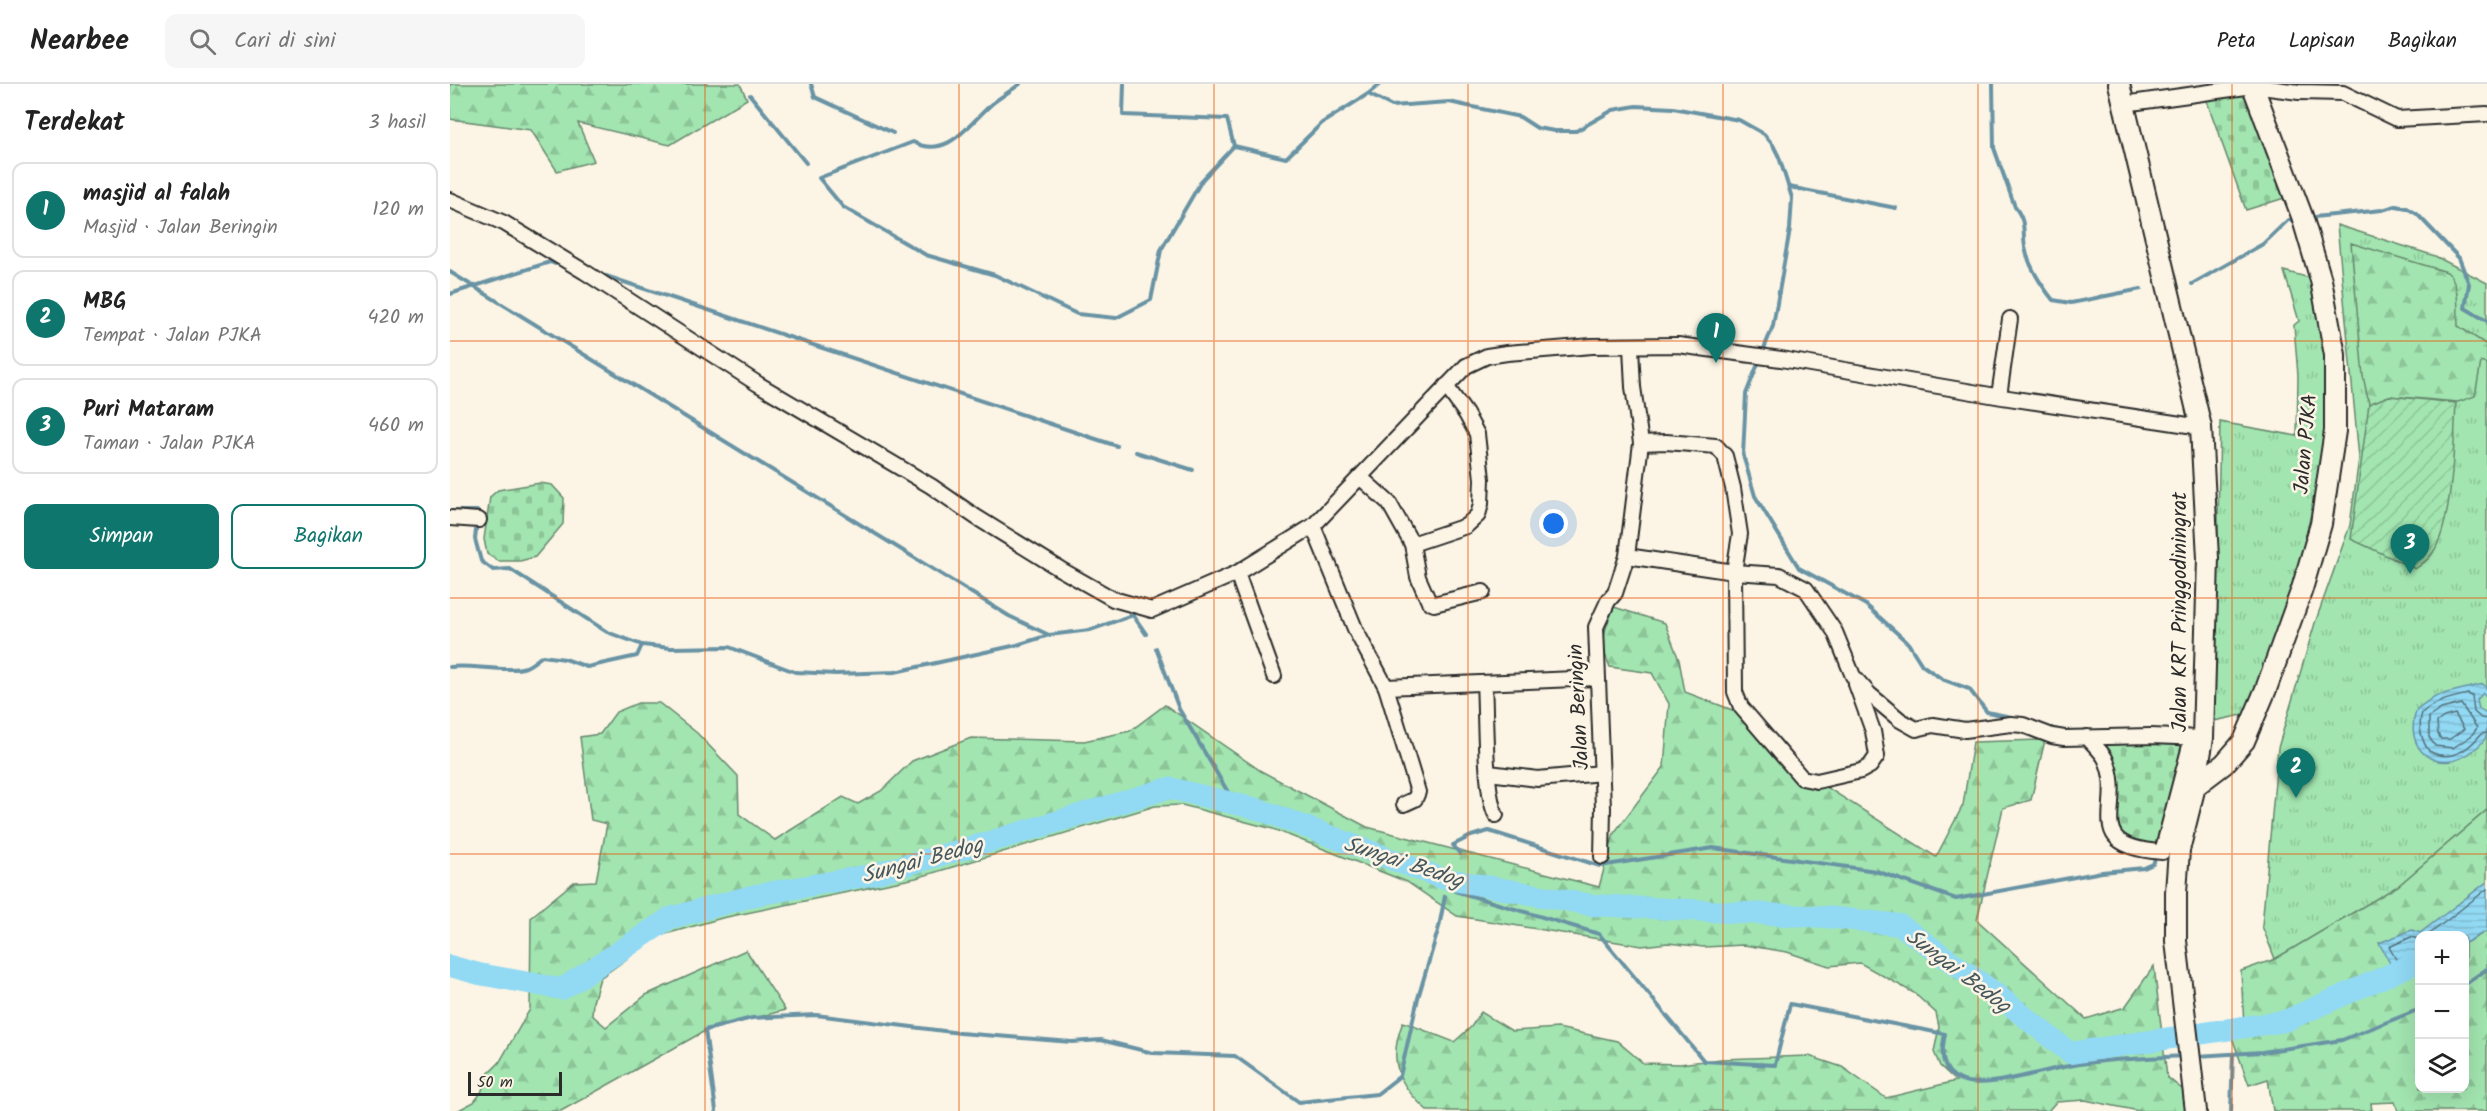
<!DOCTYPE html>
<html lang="id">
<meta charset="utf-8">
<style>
body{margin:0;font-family:Kalam,sans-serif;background:#f6f6f6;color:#222}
.controls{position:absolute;right:18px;bottom:18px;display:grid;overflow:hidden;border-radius:12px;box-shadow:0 6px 24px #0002}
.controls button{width:54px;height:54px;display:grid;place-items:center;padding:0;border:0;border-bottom:2px solid #e0e0e0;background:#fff;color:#222;font:30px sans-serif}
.scale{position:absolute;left:18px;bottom:15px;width:94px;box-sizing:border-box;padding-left:6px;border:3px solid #2b2b2b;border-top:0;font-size:16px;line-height:21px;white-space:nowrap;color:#2b2b2b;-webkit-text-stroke:4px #fcf5e5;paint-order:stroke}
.you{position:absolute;left:1104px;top:440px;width:21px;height:21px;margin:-15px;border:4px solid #fff;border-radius:50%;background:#1a73e8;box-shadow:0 0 0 9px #1a73e833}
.badge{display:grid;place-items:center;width:39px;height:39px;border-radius:50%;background:#0f766e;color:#fff;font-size:20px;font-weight:700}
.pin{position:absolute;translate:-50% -50px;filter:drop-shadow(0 2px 3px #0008)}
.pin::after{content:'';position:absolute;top:32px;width:21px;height:18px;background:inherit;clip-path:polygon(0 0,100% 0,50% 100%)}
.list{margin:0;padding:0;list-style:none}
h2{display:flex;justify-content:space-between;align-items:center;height:78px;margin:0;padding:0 24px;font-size:26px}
h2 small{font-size:20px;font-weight:400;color:#767676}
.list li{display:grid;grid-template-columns:39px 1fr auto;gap:18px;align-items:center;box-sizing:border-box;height:96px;margin:0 12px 12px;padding:0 12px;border:2px solid #e0e0e0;border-radius:12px}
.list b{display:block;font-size:22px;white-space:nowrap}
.list p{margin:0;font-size:20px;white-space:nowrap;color:#767676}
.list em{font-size:20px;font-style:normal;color:#767676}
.actions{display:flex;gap:12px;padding:18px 24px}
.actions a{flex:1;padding:14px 0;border:2px solid #0f766e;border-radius:12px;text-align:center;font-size:21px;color:#0f766e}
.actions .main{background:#0f766e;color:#fff}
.icon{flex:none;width:33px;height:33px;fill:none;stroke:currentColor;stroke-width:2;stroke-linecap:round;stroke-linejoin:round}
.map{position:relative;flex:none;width:2037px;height:1027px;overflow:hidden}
header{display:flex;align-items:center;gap:36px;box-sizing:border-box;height:84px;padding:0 30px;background:#fff;border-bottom:2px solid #e0e0e0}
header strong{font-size:28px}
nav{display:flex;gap:33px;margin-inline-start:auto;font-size:21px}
.search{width:420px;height:54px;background:#f6f6f6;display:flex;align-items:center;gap:15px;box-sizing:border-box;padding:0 21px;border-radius:12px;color:#767676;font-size:22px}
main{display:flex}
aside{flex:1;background:#fff}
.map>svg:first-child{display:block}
.grass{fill:url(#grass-tufts);stroke:#66886e;stroke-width:1.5}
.forest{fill:url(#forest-firs);stroke:#66886e;stroke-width:1.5}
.cemetery{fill:url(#cemetery-stones);stroke:#66886e;stroke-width:1.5}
.garden{fill:url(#garden-furrows);stroke:#66886e;stroke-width:1.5}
.water{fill:url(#water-rules);stroke:#6993a4;stroke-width:1.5}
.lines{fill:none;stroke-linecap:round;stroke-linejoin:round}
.shore{stroke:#54717b;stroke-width:1.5}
.stream{stroke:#6993a4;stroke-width:4}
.river{stroke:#92d9f4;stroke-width:22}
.minor-casing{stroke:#2b2b2b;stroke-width:18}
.secondary-casing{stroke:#2b2b2b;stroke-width:24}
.minor{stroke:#fcf5e5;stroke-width:14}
.secondary{stroke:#fcf5e5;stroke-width:20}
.grid{fill:none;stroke:#e8590c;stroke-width:1.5;stroke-opacity:0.55}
.labels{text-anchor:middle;stroke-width:5;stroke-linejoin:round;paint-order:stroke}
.street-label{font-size:21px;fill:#2b2b2b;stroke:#fcf5e5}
.water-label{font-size:22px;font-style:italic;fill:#45565d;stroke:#fcf5e5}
</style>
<header>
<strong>Nearbee</strong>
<div class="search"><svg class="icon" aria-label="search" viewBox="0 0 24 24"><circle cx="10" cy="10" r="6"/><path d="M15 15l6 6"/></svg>Cari di sini</div>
<nav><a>Peta</a><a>Lapisan</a><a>Bagikan</a></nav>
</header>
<main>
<aside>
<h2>Terdekat<small>3 hasil</small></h2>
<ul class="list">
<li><span class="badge">1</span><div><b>masjid al falah</b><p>Masjid · Jalan Beringin</p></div><em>120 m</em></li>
<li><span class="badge">2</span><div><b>MBG</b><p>Tempat · Jalan PJKA</p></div><em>420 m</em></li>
<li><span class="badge">3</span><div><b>Puri Mataram</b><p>Taman · Jalan PJKA</p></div><em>460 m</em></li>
</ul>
<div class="actions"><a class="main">Simpan</a><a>Bagikan</a></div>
</aside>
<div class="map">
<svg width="2037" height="1027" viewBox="0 0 2037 1027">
<defs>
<pattern id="grass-tufts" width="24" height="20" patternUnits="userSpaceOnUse" patternTransform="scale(1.5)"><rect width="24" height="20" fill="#a2e5b0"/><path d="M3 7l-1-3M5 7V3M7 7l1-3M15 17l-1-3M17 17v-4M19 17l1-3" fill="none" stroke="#8cc598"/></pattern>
<pattern id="forest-firs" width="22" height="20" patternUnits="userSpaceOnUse" patternTransform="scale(1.5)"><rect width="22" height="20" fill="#a2e5b0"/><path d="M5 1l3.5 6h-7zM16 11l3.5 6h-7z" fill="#8cc598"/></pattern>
<pattern id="cemetery-stones" width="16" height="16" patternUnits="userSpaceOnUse" patternTransform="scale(1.5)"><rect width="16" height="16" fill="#a2e5b0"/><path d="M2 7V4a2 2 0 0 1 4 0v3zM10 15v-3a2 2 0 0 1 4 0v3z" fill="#8cc598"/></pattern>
<pattern id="garden-furrows" width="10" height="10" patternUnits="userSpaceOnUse" patternTransform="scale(1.5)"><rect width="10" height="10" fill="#a2e5b0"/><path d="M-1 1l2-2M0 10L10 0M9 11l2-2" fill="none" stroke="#8cc598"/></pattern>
<pattern id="water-rules" width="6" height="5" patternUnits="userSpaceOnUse" patternTransform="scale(1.5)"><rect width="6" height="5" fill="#92d9f4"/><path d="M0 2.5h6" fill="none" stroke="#7ebad1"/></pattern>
</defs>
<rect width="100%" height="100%" fill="#fcf5e5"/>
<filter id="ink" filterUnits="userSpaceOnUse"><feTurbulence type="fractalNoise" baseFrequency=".0167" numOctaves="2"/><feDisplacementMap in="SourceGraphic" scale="12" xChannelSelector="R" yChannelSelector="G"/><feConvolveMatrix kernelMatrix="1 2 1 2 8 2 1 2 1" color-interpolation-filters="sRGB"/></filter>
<g filter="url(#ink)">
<g class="grass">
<path d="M1887 141 1985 172 2037 199V726L1948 802 1825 875 1812 842 1828 664 1865 539 1900 441 1909 374Z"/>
<path d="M1834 187 1864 195 1876 265 1878 329 1872 382 1844 504 1797 630 1764 637 1770 338 1847 352 1848 292 1844 241 1849 237Z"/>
</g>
<g class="forest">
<path d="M0 0H290L297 15 220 61 128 39 144 77 107 87 81 46 0 35Z"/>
<path d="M1901 159 1997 188C2011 199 2007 227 2008 242L2037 261V280L2031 278 2025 312 2008 318 1939 312 1919 320 1913 292Z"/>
<path d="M1164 523 1215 539 1229 576 1235 608 1285 627 1317 665 1486 773 1513 721 1523 658 1595 656 1581 716 1553 724 1527 836 1636 935 1675 923 1704 882 1717 993 1737 1009 1736 1027H1689L1635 1016 1606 1018 1598 1027H978C948 1001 937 977 953 938L1004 958 1021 943 1031 928 1062 947 1108 944 1167 957 1193 979 1230 980 1271 975 1359 972 1392 983 1436 1014 1506 997 1490 982 1484 968 1489 943 1486 929 1464 909 1410 879 1379 882 1337 868 1294 861 1254 863 1218 859 1192 862 1007 832 957 798 823 745 732 721 705 722 466 794 272 834 209 852 150 894 143 918 142 931 156 943 196 911 296 866 335 926 253 948 111 1027H7L24 1018 31 1009 38 990 49 979 80 925 81 833 124 798 146 797 157 740 141 736 130 653 150 650 166 628 188 619H209L247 649 288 692 289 730 325 756 393 713 408 720 431 707 462 677 521 654 634 657 680 647 715 621 811 687 917 743 1149 803 1164 749 1214 683 1219 620 1202 589 1160 583C1149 559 1154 546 1164 523Z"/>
<path d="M2037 726V798L1970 850 1948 893 1969 882 1970 1004H2014L2015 859 2037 847V1027H1948L1945 1018 1921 1019 1922 1027H1823L1818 995 1799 1001 1779 945 1794 942 1791 887 1825 875 1948 802Z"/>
</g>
<g class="cemetery">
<path d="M1803 2 1844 111 1796 126 1754 9Z"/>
<path d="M90 399 102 401 114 414 113 440 85 473 70 477H48L37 470 34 455 40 413 48 406Z"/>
<path d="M1637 653 1739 654 1713 764 1669 755 1660 688Z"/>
</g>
<path class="garden" d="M1939 312 2006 319C2004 356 2003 441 1982 470 1978 476 1971 481 1965 485L1901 455 1919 320Z"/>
<g class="water">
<path d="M2033 600 2037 605V613L2033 609 2027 616 2029 625 2037 629C2037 636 2037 646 2036 653 2033 659 2029 662 2024 666 1988 695 1951 665 1967 625L1985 612Z"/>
<path d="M2037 798V847L2015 859 2014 852H1970L1969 882 1948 894 1929 859 1962 846 1970 849Z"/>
</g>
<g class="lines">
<g class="shore">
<path d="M2011 620 2027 644 2021 652 2003 664 1985 662 1979 653V633L1991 625Z"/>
<path d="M2005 630 2014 645 2000 655H1991L1988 650 1987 638 1994 633Z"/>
<path d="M2037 635 2031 634 2024 628 2022 612 2018 610C2001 614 1985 617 1972 629 1968 642 1971 656 1979 667 2000 679 2018 666 2031 650L2037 649"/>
<path d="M1977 852 2037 805"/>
<path d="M1970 855 1961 853 1939 863 1951 884 1970 878"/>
</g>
<g class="stream">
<path d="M361 0 365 13 443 49"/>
<path d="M570 0C562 6 552 12 543 19 519 39 499 76 463 58L369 94 393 123 476 171 545 191 627 230 666 234 701 216 711 166 752 96 784 62 836 74 872 39 918 10 930 0"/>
<path d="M674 0 673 31 777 35 784 62"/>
<path d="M1543 0 1544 64 1565 123C1577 139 1572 146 1575 163 1578 182 1592 202 1603 216L1621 219 1691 205"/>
<path d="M918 10 942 22 999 18 1070 33 1087 44 1105 47H1126L1163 26 1186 22 1223 24 1289 36 1314 50 1323 61 1329 73 1342 114 1340 145 1323 242 1296 310 1293 371 1305 412 1349 484 1416 521 1458 559 1472 581 1492 595 1519 605 1537 628 1576 636"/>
<path d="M300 11 356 79"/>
<path d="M1339 103 1446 124"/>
<path d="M1864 133 1932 126 1946 122 1957 124 1967 130 2009 174 2019 200 2015 224 2037 237"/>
<path d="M0 188 559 532 599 551 640 546 683 531 696 550"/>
<path d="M156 192 667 362"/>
<path d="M1742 200 1813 160 1838 136H1841"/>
<path d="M0 210 100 178 105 180"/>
<path d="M686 368 743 386"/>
<path d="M0 427H27"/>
<path d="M26 446 25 455 31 477 43 486 60 485 157 548 192 561 221 564 279 563 345 588 386 590 445 588 567 561 599 551"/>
<path d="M706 564 729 625 785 720"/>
<path d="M0 583C21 580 59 589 76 583 81 581 87 576 92 572L115 575 137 583 187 572 192 561"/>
<path d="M1594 643 1619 648"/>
<path d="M1010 770 1003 761 1021 752 1039 747 1150 782 1263 764 1426 787 1506 815 1652 788 1694 784 1703 780 1706 773"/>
<path d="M1005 807 1149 850 1254 977 1325 981 1340 920 1495 950C1491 969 1490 988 1511 996 1534 1006 1593 986 1619 982 1656 975 1696 974 1733 972"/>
<path d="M2014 901 2037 885"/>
<path d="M1747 972 1812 968 1892 956 1970 925"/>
<path d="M266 1027 255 946 302 934 366 931 510 949 622 958 651 956 703 969 785 972 849 1018 927 1010 950 992 968 914 989 843 995 812"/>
<path d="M1781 1027 1783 970"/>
</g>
<path class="river" d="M0 882 29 890 112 905 220 834 306 811 420 791 539 758 719 704 811 726 991 794 1142 821 1377 833 1450 841 1545 909 1620 969 1835 937 1970 877"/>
<defs>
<g id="minor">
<path d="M1674 20 1803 2 1849 8 1893 9 1947 35 2037 30"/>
<path d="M0 116 54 139 135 188 308 300 481 402 526 433 610 485 663 515 702 526 787 489 863 442 1016 282 1037 272 1057 269 1142 262 1228 261 1331 275 1552 313 1751 343"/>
<path d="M1549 312 1560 235"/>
<path d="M1191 359 1216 358 1266 362 1275 372 1283 404 1290 450 1284 488 1285 608 1291 623 1352 694 1367 697 1411 687 1420 682 1427 672 1423 647 1406 600"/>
<path d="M910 393 939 419 962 460 1016 442 1028 431 1031 420 1032 395 1027 350 1016 330 996 302"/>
<path d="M0 434 29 436"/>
<path d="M863 442 906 547 936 603 1147 594"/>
<path d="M962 460 968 493 979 518 984 520 1033 508"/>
<path d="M1177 472 1284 488 1329 491 1356 505 1385 548 1403 592 1419 610 1450 636 1466 645 1483 641 1515 646 1561 640 1573 641 1602 652 1614 654 1700 652 1753 654"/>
<path d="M787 489 824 592"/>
<path d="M1034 599C1036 628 1034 709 1046 731"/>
<path d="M936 603 968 708 965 715 954 720"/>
<path d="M1637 653C1643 660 1651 667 1655 674 1678 721 1627 762 1712 768L1742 654"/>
<path d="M1039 689 1088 695 1152 689"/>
<path d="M1152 773 1153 724 1146 543 1158 517 1165 509 1177 472 1191 359 1183 303 1181 263"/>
</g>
<g id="secondary">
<path d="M1669 0 1751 343 1758 474 1753 654 1745 702 1729 766 1726 808V857L1746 1027"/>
<path d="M1745 702 1774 680 1794 657 1816 605 1852 505 1871 440 1885 347V271L1871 196 1852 132 1802 0"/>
</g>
</defs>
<use href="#minor" class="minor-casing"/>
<use href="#secondary" class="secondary-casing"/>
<use href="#minor" class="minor"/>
<use href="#secondary" class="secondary"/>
</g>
</g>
<path class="grid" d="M255 0V1027M509 0V1027M764 0V1027M1018 0V1027M1273 0V1027M1528 0V1027M1782 0V1027M0 257H2037M0 514H2037M0 770H2037"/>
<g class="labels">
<g class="street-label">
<text transform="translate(1855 360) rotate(-85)" y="7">Jalan PJKA</text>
<text transform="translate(1729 528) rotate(-90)" y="7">Jalan KRT Pringgodiningrat</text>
<text transform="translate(1128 623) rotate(-93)" y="7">Jalan Beringin</text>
</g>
<g class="water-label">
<text transform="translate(472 775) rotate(-15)" y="8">Sungai Bedog</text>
<text transform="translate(954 777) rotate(18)" y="8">Sungai Bedog</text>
<text transform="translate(1509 886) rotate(37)" y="8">Sungai Bedog</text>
</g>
</g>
</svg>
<div class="controls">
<button>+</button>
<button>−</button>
<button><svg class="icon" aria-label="layers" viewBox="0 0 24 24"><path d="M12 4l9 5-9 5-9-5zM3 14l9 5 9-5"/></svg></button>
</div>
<div class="scale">50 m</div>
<div class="you"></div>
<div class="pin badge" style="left:1266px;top:279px">1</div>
<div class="pin badge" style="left:1846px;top:714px">2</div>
<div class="pin badge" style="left:1960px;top:490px">3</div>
</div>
</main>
